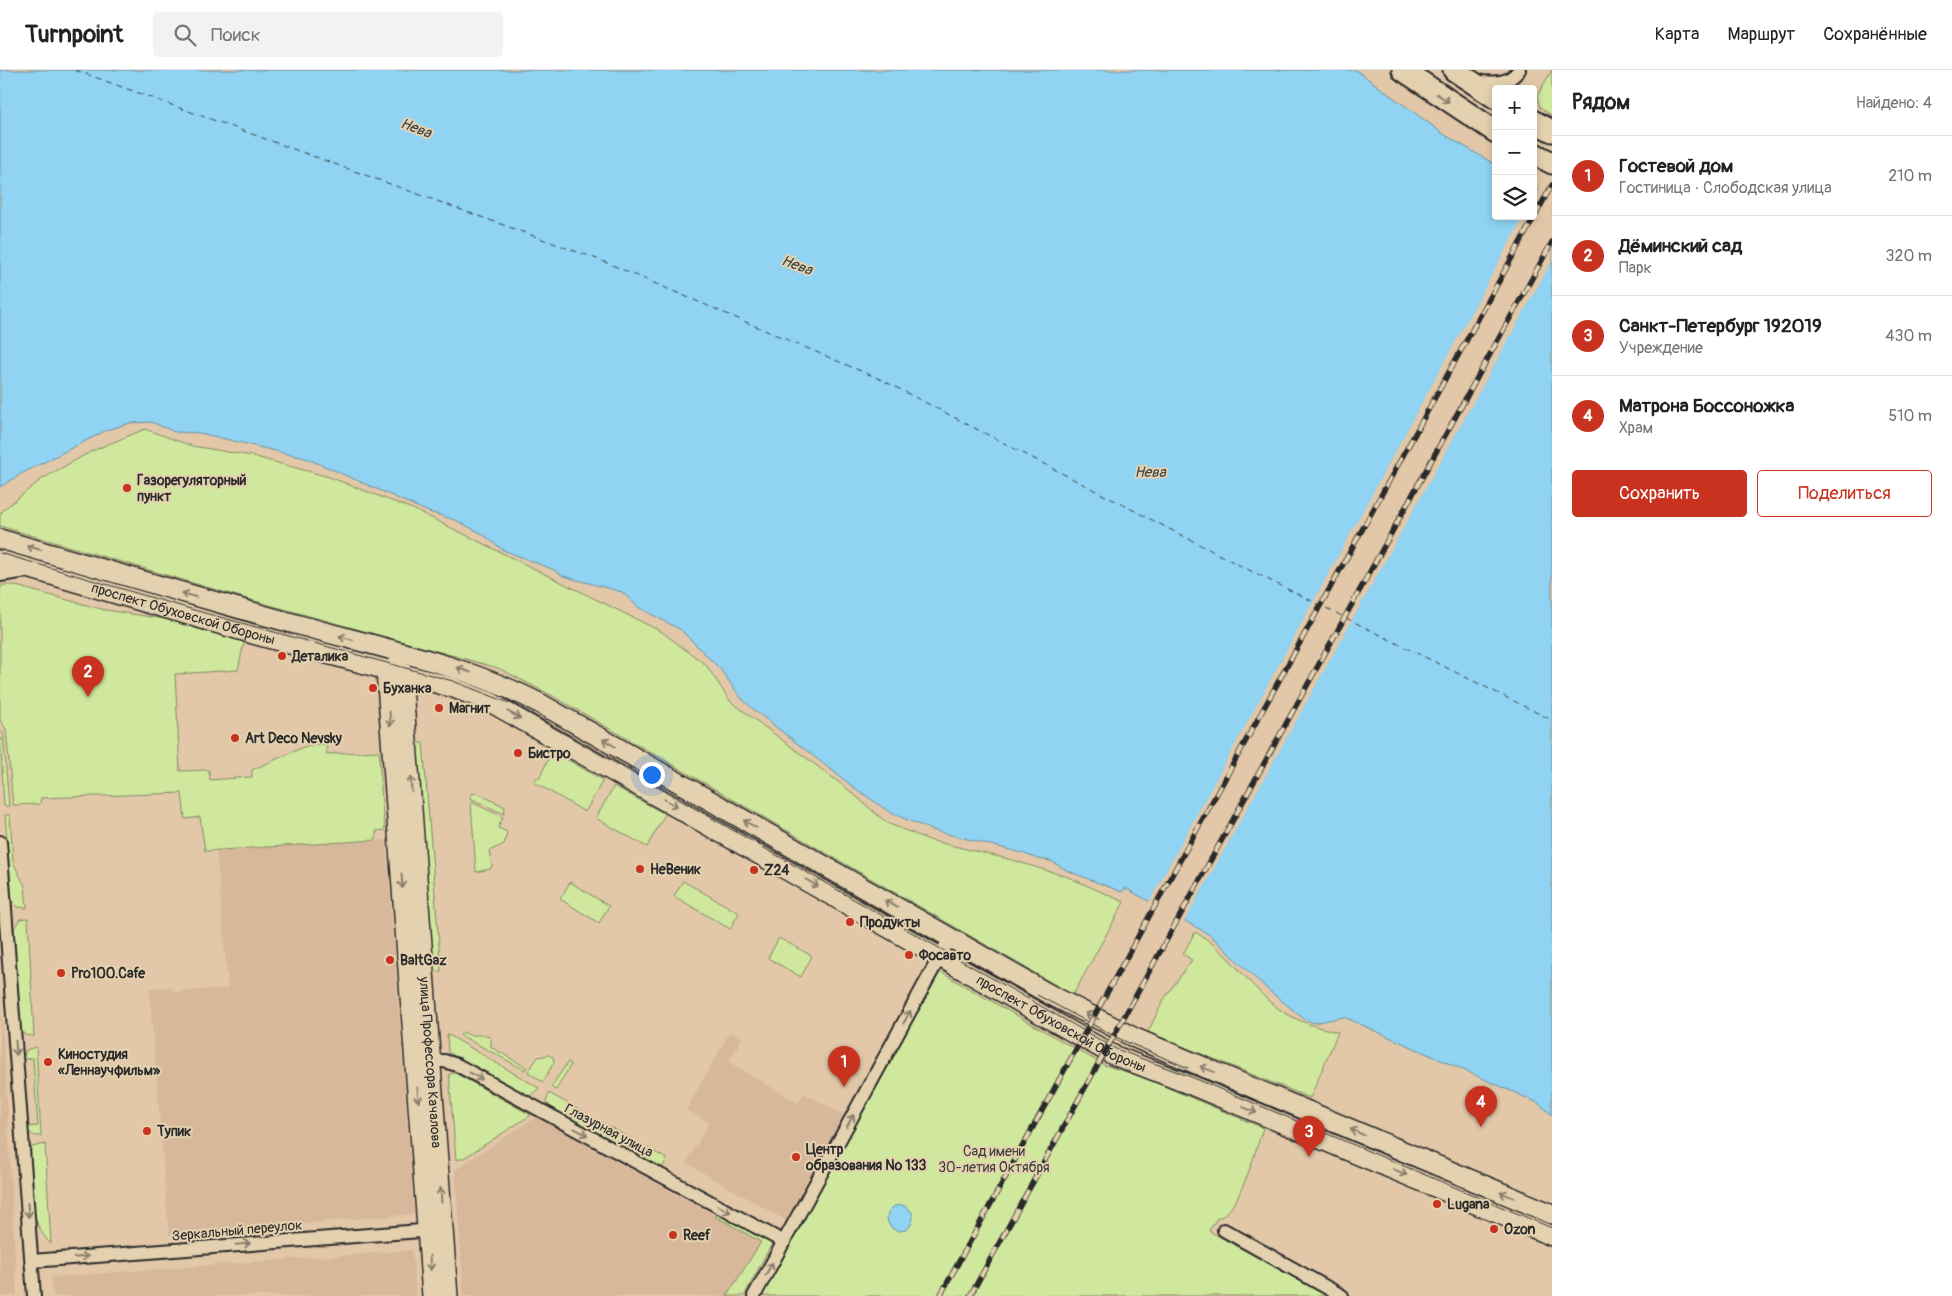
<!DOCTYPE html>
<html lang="ru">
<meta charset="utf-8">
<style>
body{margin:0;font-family:Pangolin,sans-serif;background:#f2f2f2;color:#222}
.controls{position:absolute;right:15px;top:15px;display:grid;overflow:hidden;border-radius:5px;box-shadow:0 2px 8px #0003}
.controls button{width:45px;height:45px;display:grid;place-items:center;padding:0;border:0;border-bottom:1px solid #e0e0e0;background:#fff;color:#222;font:25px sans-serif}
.you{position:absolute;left:651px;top:704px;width:18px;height:18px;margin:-12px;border:4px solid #fff;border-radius:50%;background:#1a73e8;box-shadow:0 0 0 8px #1a73e833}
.badge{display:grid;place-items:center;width:32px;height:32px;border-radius:50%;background:#c8321e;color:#fff;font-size:16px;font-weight:700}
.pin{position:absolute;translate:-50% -41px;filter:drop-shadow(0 1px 2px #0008)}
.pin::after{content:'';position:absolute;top:26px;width:18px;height:15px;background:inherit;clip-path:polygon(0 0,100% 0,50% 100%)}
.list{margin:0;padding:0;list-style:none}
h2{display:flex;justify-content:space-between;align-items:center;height:65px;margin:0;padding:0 20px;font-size:21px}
h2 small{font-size:16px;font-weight:400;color:#767676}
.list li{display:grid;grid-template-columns:32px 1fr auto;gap:15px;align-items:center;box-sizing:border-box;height:80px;padding:0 20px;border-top:1px solid #e0e0e0}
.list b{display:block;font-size:19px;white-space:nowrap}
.list p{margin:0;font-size:16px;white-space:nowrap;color:#767676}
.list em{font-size:16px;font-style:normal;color:#767676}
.actions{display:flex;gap:10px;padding:15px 20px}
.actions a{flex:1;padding:11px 0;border:1px solid #c8321e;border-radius:5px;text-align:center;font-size:18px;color:#c8321e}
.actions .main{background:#c8321e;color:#fff}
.icon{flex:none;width:28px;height:28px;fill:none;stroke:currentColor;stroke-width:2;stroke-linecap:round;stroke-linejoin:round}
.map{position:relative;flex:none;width:1552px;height:1226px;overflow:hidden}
header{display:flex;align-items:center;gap:30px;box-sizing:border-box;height:70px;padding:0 25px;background:#fff;border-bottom:1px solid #e0e0e0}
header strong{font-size:24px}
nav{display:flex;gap:28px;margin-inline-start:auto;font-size:18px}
.search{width:350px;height:45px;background:#f2f2f2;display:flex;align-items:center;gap:12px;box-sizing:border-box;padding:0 18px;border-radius:5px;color:#767676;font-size:19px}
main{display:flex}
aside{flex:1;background:#fff}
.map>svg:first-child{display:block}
.built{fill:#d8b89b}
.green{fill:#d0e89d;stroke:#7e8a64}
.water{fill:#90d3f2;stroke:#6890a2}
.pier{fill:#e2c8a8}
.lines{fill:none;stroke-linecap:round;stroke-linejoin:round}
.ferry{stroke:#3a4449;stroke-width:1;stroke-dasharray:6 5;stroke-linecap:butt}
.minor-casing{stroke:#2b2b2b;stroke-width:16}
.tertiary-casing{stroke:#2b2b2b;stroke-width:20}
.secondary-casing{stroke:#2b2b2b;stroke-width:22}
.primary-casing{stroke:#2b2b2b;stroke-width:25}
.minor{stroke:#e4d1af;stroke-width:12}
.tertiary{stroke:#e4d1af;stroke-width:16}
.secondary{stroke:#e4d1af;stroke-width:19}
.primary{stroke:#e4d1af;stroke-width:21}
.tram{stroke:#2b2b2b;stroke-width:1}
.rail-casing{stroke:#2b2b2b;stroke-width:5.5}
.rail{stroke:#e4d1af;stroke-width:4;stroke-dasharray:11;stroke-linecap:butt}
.oneway{stroke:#887e6d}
.poi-dot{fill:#c8321e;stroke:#e4d1af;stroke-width:2}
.labels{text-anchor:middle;stroke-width:4;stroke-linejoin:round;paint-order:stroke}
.poi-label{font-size:14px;font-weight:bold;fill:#2b2b2b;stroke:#e4d1af;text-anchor:start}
.street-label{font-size:14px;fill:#2b2b2b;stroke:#e4d1af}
.park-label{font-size:14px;fill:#3c3e36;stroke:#e4d1af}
.water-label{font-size:15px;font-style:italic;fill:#3a4449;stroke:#e4d1af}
</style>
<header>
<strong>Turnpoint</strong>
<div class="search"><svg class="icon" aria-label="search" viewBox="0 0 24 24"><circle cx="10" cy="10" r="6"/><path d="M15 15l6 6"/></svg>Поиск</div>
<nav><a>Карта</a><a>Маршрут</a><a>Сохранённые</a></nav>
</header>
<main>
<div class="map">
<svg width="1552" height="1226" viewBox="0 0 1552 1226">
<rect width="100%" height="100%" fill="#e2c8a8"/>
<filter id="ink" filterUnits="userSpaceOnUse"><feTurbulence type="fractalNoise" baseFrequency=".02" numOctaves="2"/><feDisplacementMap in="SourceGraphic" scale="10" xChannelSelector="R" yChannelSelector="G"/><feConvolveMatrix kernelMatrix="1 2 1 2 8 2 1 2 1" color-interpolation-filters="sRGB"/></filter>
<g filter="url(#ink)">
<g class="built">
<path d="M386 770 414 1144 169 1165 149 918 172 917 173 922 228 918 216 780Z"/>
<path d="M0 926 6 1012 17 1226H0Z"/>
<path d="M730 961 742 968 729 992 798 1033 804 1023 846 1046 787 1151 686 1093 709 1053 686 1040Z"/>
<path d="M536 1047 763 1171 730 1226H464L455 1100Z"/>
<path d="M412 1180 416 1226H53L51 1207Z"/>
</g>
<g class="green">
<path d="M1552 0V46L1540 37 1537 26Z"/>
<path d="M145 359 192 376 252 386 329 407 415 440 662 562 706 595 730 631 845 717 887 753 929 770 1012 790 1068 807 1124 832 1073 925 553 626 498 598 244 528 0 456V445L3 440 42 409 92 381Z"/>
<path d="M3 515H12L105 540 165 549 244 572 238 600 175 604 180 701 209 700 210 710 250 707H252V700L306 676 326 674 327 684 379 681 382 735 385 760 376 761V770L205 781 200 747 185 749 182 723 41 728 40 734 13 735 6 659 0 650V519Z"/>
<path d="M0 661 3 663 9 736H4Z"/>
<path d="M416 673H423L441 901 433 902Z"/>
<path d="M552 681 603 710 585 742 534 712 536 708 539 709Z"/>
<path d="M614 716 665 744 647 777 596 748Z"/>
<path d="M477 723 505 737 504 744 470 728 472 724Z"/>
<path d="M471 732 503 747 498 758 507 762 504 774 489 781 492 796 490 799 476 802Z"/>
<path d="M5 745H10L13 792 25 816 27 838 18 837 12 831Z"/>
<path d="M683 811 739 843 730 859 674 826Z"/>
<path d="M570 812 609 836 599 853 560 829Z"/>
<path d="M28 848 34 966 25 965 21 960 14 858 20 849Z"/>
<path d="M1195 862C1226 879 1245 910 1271 933 1290 949 1314 957 1338 962L1310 1028 1148 962 1164 929 1192 890 1183 884Z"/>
<path d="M779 868 812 886 801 907 768 888Z"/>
<path d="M940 902 1104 995 1140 1006 1263 1058C1256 1078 1239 1145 1217 1148L1209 1161 1327 1226H761Z"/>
<path d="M463 962 469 965H487L491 969V977L527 998 525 1000 460 965Z"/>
<path d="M447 964 539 1018 530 1026 523 1024 448 982Z"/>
<path d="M36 977 41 1066C34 1066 29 1065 27 1057L38 1056 33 988 23 989 26 980Z"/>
<path d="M549 985 553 987 554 992 543 1012 528 1002 538 987Z"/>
<path d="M568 992 571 994 556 1020 551 1017Z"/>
<path d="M455 1003 531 1045 464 1088 456 1090 449 1004Z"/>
<path d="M549 1023 667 1089 662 1098 551 1037 546 1032Z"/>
<path d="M45 1074 51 1174C27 1150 31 1117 29 1086L32 1077Z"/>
<path d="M718 1144 772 1173 744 1226H727L761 1172 715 1146Z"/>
</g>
<g class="water">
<path d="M0 0H1356L1445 65 1496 95V146H1533V117L1552 128V1045L1538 1033 1344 947 1314 953 1304 949 1267 919 1210 865 1125 818 1122 822 1068 801 1051 791 1038 789 1022 783 932 760 891 743 856 719 754 640 742 629 720 599 681 560 638 537 622 522 563 506 552 499 503 480 481 463 455 450 429 442 322 395 305 388 200 363 175 362 151 352 130 353 107 360 21 404 0 417Z"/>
<circle cx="900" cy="1148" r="13"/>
</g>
<path class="pier" d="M1540 118 1552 125V191L1183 854 1148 834 1524 146H1533V130Z"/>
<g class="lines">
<path class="ferry" d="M75 0 600 190 882 310 1241 496 1552 650"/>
<defs>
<g id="minor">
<path d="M1476 12C1494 12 1507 16 1519 0"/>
<path d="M0 772 34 1226"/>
<path d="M424 991H444L457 995 784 1172"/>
<path d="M1224 1160 1342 1226"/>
<path d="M32 1191 434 1160"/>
<path d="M754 1226 950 868"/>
</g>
<path id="tertiary" d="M0 503 27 499"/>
<g id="secondary">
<path d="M0 469C99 498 199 528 299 555 382 578 467 595 543 635L1047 923 1135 968 1552 1144"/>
<path id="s1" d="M0 490 253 564 451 617 490 632 1113 985 1191 1015 1552 1166"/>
<path id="s2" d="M398 594 402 604 448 1226"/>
<path d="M386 600 432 1226"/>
</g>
<g id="primary">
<path d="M1403 0 1496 62"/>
<path d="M1454 0 1496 28"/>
<path d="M1533 51 1552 61"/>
<path d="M1533 83 1552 93"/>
</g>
</defs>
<use href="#minor" class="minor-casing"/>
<use href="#tertiary" class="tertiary-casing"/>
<use href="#secondary" class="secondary-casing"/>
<use href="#primary" class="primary-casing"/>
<use href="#minor" class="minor"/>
<use href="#tertiary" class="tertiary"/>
<use href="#secondary" class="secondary"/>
<use href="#primary" class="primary"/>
<g class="tram">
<path d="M0 483 194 540 453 611 512 634 1116 979 1194 1008 1552 1158"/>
<path d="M1037 925 1122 970 1188 998"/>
</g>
<defs>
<g id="rail">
<path d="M940 1226 1552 115"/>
<path d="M970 1226 1552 172"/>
</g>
</defs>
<use href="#rail" class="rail-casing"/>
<use href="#rail" class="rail"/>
</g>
<defs><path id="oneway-shaft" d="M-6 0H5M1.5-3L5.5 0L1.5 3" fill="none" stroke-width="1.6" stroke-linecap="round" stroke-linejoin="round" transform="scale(1.25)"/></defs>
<g class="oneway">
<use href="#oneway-shaft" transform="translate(1443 28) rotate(34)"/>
<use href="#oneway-shaft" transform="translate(34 478) rotate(-164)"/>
<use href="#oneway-shaft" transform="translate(189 525) rotate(-163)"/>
<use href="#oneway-shaft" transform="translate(346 568) rotate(-165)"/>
<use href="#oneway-shaft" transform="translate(464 600) rotate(-161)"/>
<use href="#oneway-shaft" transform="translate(514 645) rotate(28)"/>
<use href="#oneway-shaft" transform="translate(390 649) rotate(86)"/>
<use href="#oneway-shaft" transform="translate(609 673) rotate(-150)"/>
<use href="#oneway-shaft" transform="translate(411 714) rotate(-94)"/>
<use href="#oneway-shaft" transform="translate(671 733) rotate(29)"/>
<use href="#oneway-shaft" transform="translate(750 754) rotate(-150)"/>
<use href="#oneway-shaft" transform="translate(402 811) rotate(86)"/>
<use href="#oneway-shaft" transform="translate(812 813) rotate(30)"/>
<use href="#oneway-shaft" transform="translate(891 834) rotate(-150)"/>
<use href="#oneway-shaft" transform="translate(1092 946) rotate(-153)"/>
<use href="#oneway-shaft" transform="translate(907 947) rotate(-61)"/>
<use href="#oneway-shaft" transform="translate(16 978) rotate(86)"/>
<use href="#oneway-shaft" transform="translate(1207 999) rotate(-158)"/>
<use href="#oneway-shaft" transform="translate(476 1006) rotate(29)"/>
<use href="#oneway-shaft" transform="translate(418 1025) rotate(86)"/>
<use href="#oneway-shaft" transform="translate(1250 1040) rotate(23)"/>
<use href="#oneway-shaft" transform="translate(850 1051) rotate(-61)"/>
<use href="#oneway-shaft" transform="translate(581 1062) rotate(28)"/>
<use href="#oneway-shaft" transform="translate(1357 1062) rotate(-156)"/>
<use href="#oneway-shaft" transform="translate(1400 1102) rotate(23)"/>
<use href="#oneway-shaft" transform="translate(441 1125) rotate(-94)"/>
<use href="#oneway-shaft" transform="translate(1507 1125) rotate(-158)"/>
<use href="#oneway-shaft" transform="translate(724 1139) rotate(28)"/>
<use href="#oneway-shaft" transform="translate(28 1140) rotate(86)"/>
<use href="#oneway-shaft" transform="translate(243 1174) rotate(-5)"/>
<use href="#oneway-shaft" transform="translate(81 1187) rotate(-5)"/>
<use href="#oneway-shaft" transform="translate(430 1193) rotate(86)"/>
<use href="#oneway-shaft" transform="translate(769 1199) rotate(-61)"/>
</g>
</g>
<g class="poi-dot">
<circle cx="127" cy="418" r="5"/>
<circle cx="282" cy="586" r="5"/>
<circle cx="373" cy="618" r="5"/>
<circle cx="439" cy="638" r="5"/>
<circle cx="235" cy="668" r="5"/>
<circle cx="518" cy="683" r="5"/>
<circle cx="640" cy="799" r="5"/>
<circle cx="754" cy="800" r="5"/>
<circle cx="850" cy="852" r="5"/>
<circle cx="909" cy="885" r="5"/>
<circle cx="390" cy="890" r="5"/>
<circle cx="61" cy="903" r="5"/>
<circle cx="48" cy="992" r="5"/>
<circle cx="147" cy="1061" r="5"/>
<circle cx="796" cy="1087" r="5"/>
<circle cx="1437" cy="1134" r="5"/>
<circle cx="1494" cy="1159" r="5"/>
<circle cx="673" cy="1165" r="5"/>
</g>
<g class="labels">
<g class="poi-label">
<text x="137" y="415">Газорегуляторный<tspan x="137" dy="16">пункт</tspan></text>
<text x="292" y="591">Деталика</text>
<text x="383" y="623">Буханка</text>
<text x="449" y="643">Магнит</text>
<text x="245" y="673">Art Deco Nevsky</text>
<text x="528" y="688">Бистро</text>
<text x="650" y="804">НеВеник</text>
<text x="764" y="805">Z24</text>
<text x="860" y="857">Продукты</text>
<text x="919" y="890">Фосавто</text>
<text x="400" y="895">BaltGaz</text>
<text x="71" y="908">Pro100.Cafe</text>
<text x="58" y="989">Киностудия<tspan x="58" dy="16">«Леннаучфильм»</tspan></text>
<text x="157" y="1066">Тупик</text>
<text x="806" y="1084">Центр<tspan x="806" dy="16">образования № 133</tspan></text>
<text x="1447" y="1139">Lugana</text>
<text x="1504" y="1164">Ozon</text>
<text x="683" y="1170">Reef</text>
</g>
<g class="street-label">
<text dy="5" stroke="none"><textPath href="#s1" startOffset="191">проспект Обуховской Обороны</textPath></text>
<text dy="5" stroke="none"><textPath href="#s1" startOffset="1166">проспект Обуховской Обороны</textPath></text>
<text dy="5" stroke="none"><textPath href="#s2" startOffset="400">улица Профессора Качалова</textPath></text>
<text transform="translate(609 1060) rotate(28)" y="5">Глазурная улица</text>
<text transform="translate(237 1160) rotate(-5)" y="5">Зеркальный переулок</text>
</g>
<g class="park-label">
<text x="994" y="1086">Сад имени<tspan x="994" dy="16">30-летия Октября</tspan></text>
</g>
<g class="water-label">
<text transform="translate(416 58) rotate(20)" y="5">Нева</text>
<text transform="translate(797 195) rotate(20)" y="5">Нева</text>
<text x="1150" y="407">Нева</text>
</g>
</g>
</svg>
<div class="controls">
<button>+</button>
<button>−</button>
<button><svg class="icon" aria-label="layers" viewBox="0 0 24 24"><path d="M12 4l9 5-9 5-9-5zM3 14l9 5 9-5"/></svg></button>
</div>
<div class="you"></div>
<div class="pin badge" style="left:844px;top:1017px">1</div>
<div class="pin badge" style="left:88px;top:627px">2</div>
<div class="pin badge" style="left:1309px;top:1087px">3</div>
<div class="pin badge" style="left:1481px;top:1057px">4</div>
</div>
<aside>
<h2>Рядом<small>Найдено: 4</small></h2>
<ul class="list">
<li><span class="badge">1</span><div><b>Гостевой дом</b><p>Гостиница · Слободская улица</p></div><em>210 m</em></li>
<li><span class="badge">2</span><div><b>Дёминский сад</b><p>Парк</p></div><em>320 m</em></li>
<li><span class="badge">3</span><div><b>Санкт-Петербург 192019</b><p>Учреждение</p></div><em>430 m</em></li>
<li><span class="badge">4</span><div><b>Матрона Боссоножка</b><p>Храм</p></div><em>510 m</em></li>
</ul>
<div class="actions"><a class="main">Сохранить</a><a>Поделиться</a></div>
</aside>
</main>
